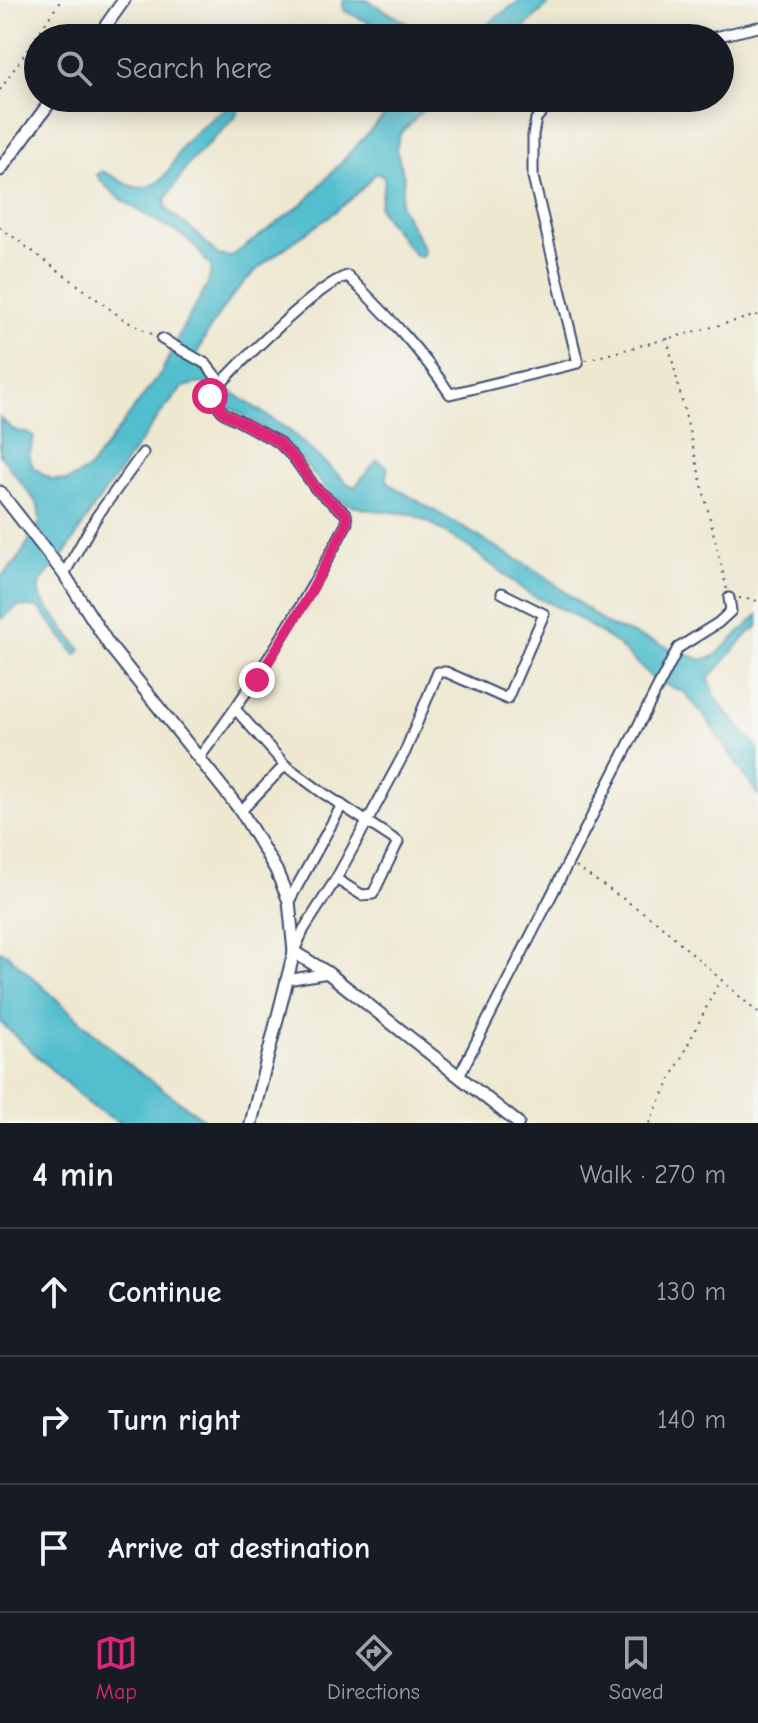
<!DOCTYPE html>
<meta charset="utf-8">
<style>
body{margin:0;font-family:"Comic Neue",sans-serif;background:#242831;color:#f1f3f6}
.stop{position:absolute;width:24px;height:24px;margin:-18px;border:6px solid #db2777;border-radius:50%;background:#fff}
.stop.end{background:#db2777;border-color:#fff;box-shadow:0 2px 8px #0008}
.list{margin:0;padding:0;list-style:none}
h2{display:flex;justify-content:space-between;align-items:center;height:104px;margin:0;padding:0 32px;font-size:34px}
h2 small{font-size:26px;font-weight:400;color:#9ea1a6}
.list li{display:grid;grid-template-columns:52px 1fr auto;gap:24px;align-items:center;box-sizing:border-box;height:128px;padding:0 32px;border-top:2px solid #363941}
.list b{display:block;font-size:30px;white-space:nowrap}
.list em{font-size:26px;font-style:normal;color:#9ea1a6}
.icon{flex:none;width:44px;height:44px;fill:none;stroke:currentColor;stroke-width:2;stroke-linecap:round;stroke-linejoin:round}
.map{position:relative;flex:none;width:758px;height:1123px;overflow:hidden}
.search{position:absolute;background:#171b24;box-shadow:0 4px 20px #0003;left:24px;right:24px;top:24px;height:88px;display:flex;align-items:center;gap:20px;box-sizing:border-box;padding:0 28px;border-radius:44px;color:#9ea1a6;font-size:30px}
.sheet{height:488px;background:#171b24}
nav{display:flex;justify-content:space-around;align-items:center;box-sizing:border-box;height:112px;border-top:2px solid #363941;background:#171b24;font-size:22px;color:#9ea1a6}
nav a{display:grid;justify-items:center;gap:4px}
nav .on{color:#db2777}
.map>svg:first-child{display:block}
.water{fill:#53bece;stroke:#377696;stroke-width:2}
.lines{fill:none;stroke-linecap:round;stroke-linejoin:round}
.minor-casing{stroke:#3b4b6f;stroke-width:13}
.tertiary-casing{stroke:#3b4b6f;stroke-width:15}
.path{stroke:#3b4b6f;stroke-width:2;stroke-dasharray:2 6;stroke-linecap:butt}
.minor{stroke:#fff;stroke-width:9}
.tertiary{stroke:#fff;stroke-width:11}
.route{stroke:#db2777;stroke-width:10}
</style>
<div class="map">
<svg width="758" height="1123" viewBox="0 0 758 1123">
<rect width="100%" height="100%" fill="#f6f6f2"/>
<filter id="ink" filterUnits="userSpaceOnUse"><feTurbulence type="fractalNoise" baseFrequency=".0125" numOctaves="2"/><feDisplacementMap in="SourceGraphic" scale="16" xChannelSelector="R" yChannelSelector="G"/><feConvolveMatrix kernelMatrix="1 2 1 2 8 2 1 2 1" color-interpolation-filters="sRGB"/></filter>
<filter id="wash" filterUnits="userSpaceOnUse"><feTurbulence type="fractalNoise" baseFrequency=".006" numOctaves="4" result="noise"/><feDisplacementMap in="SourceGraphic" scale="32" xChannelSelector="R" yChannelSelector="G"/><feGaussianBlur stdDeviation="1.8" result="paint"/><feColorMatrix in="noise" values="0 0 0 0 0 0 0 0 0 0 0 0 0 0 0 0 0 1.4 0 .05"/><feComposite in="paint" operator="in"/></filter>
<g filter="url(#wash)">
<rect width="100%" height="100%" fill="#eee8d1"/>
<g class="water">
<path d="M343 0H367L433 38H401L343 10Z"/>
<path d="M520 0H553L513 38H469Z"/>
<path d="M400 98H441L424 109 400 134 396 149 404 177 400 205 425 251 421 257 415 255 383 215 379 207 385 181 382 175 376 173C345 211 304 232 266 262 235 287 208 325 194 361L232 392 290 431 348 484 355 487 377 460 387 466V479L391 485 545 576 606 624 702 660 715 656 758 615V626L748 634 709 678C710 700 743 731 758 748V795L703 714 684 692 654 680 617 644 570 613 529 594 471 549 430 523 411 514 365 509 345 503 329 492 295 453 274 434 221 402 210 387 202 383 183 387 160 414 92 510 67 551 41 581 38 591 42 600 81 650 76 655 39 608 18 606 0 620V578L17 561 40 522 38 505 0 455V417C8 426 15 434 27 432L34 437 29 456 33 467 51 479 67 481 88 470 162 371 183 327 207 286 212 268C203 257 193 242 181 235 154 218 115 202 97 175L102 171C113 175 125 186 136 187 163 192 172 163 183 145 188 138 224 108 231 105L239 108 235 118 190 162 165 200 167 210 195 232 218 255 231 257 305 202Z"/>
<path d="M0 951 7 954 128 1064 209 1123H120L90 1105 0 1022Z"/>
</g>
</g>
<g filter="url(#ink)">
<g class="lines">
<defs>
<g id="minor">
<path d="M710 38 758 27"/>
<path d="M162 339 206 364 221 383"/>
<path d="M64 574 97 516 143 453"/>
<path d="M236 710 285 765 320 791 398 842 373 894 362 895 336 879"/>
<path d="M199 758C256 683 303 606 347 523L346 514 316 489 294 458 278 442 224 413 210 396C231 371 321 281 348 276 385 313 421 350 450 394L578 363 533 177V135L536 119 544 109 562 98"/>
<path d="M241 811 285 765"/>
<path d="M289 901 342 805"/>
<path d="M294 951 304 929 336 879 405 752 438 672H446L507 699 544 614 502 593"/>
<path d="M287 980 328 973"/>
<path d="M459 1076 678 648 718 623 731 611 729 598"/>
</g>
<g id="tertiary">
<path d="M97 38 124 0"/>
<path d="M0 170 53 98"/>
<path d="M0 492 64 574 109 645 241 811 276 870 289 901 294 952 251 1123"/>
<path d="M294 952 328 973 518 1123"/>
</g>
</defs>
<use href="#minor" class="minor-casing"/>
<use href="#tertiary" class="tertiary-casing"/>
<g class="path">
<path d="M0 90 61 0"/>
<path d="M0 227 126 321 152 334"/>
<path d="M667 338 727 590"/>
<path d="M586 360 758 315"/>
<path d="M739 598 758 601"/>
<path d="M576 867 656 921 758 1013"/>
<path d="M649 1123 720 980"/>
</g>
<use href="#minor" class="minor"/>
<use href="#tertiary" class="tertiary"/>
</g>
</g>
<g class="lines" filter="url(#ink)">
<path class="route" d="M210 396 224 413 278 442 294 458 316 489 346 514 347 523 307 599 257 680"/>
</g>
</svg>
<div class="stop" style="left:210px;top:396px"></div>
<div class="stop end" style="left:257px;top:680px"></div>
<div class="search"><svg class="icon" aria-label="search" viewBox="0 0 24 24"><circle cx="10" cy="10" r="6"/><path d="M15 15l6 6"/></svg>Search here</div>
</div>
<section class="sheet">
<h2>4 min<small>Walk · 270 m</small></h2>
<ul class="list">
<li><svg class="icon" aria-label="ahead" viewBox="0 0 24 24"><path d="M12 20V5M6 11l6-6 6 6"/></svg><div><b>Continue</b></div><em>130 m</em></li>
<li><svg class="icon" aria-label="right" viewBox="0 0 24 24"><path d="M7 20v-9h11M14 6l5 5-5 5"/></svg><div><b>Turn right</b></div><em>140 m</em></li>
<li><svg class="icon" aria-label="arrive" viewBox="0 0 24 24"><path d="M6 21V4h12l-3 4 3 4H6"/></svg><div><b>Arrive at destination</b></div></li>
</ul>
</section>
<nav>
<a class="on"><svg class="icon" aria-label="map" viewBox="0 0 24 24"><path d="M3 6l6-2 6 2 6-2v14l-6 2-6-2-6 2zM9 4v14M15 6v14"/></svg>Map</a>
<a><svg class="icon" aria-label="directions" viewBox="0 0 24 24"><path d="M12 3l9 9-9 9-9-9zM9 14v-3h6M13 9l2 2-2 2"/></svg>Directions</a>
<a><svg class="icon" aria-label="saved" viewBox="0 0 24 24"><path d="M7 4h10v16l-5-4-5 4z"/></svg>Saved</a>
</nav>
